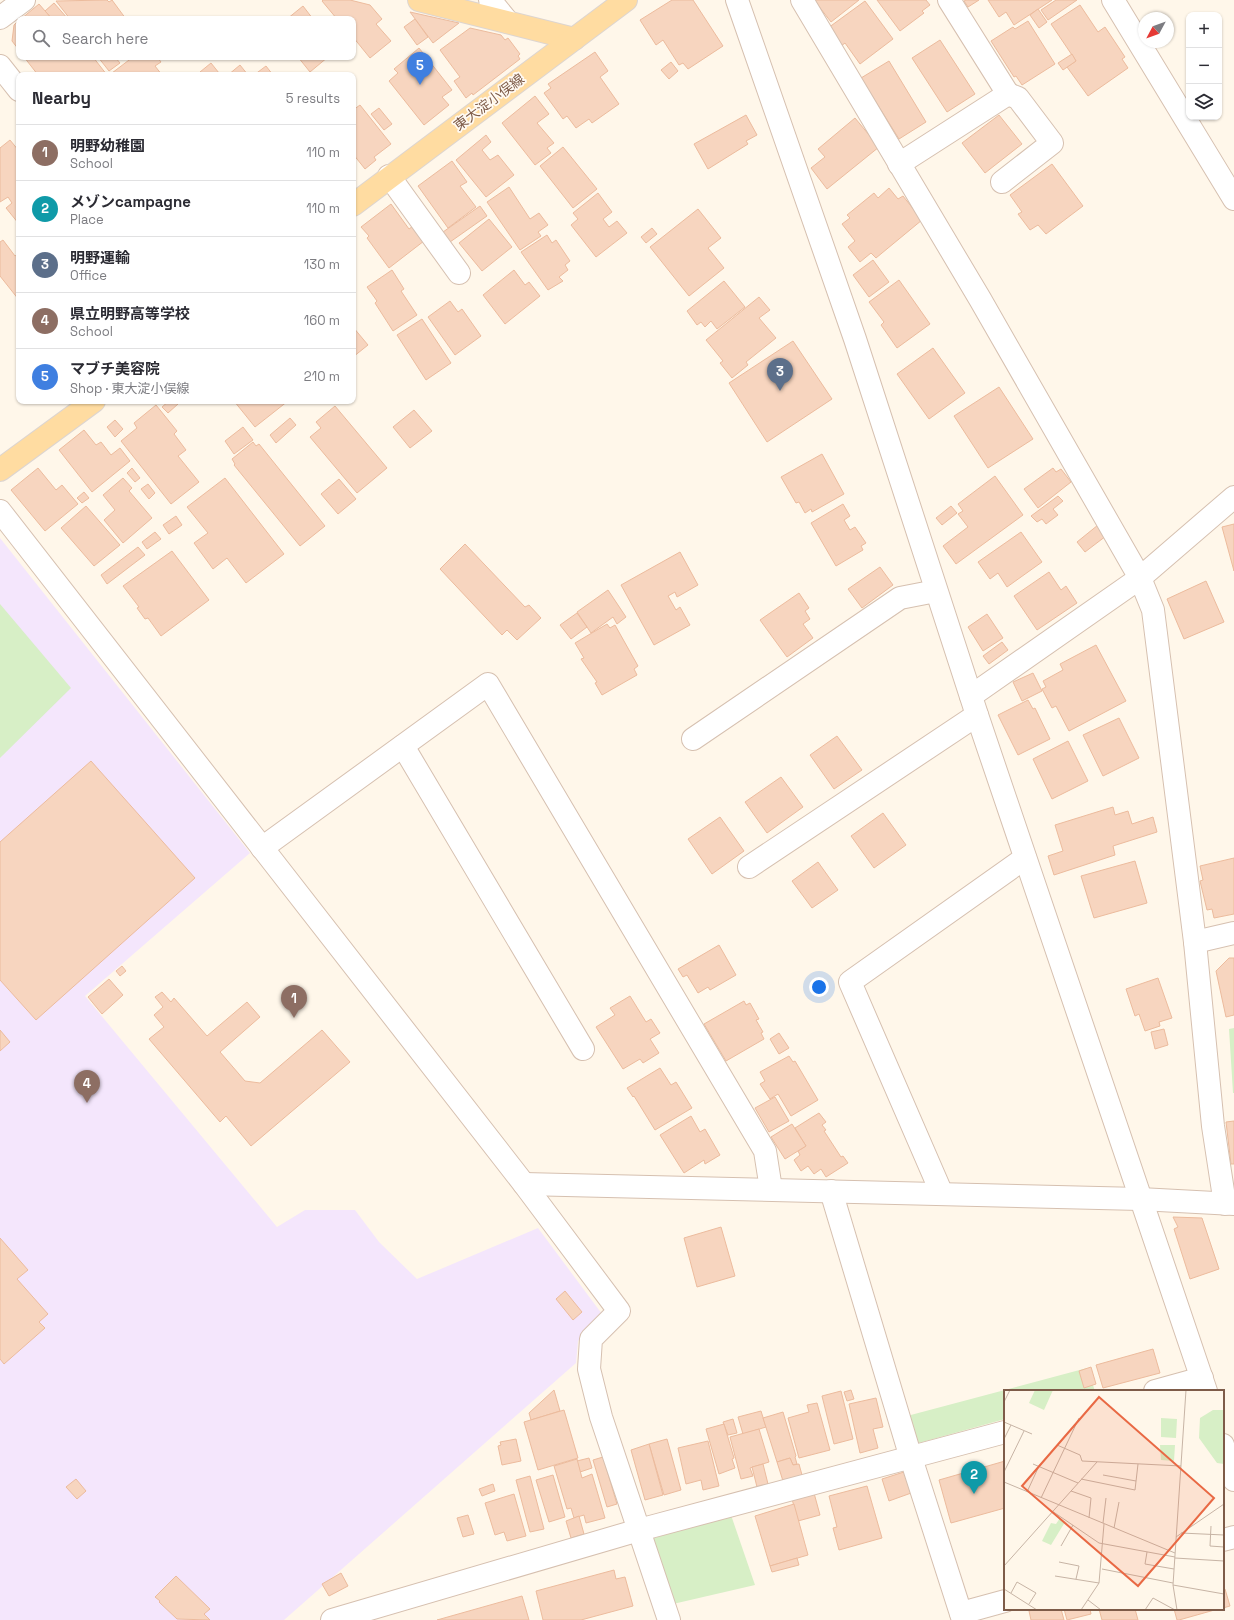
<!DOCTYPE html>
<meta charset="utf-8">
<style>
body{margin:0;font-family:"Space Grotesk","Noto Sans JP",sans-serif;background:#f2f2f3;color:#2b2b33}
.controls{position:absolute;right:12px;top:12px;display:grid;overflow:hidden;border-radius:8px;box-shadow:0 1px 3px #0004}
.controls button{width:36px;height:36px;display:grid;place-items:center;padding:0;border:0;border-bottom:1px solid #e1e1e2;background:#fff;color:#2b2b33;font:20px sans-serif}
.compass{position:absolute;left:1138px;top:12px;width:36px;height:36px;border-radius:50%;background:#fff;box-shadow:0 1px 3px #0004;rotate:229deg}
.you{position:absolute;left:819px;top:987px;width:14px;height:14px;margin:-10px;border:3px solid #fff;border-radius:50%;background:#1a73e8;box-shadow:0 0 0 6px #1a73e833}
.badge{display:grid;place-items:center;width:26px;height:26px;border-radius:50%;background:#86473a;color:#fff;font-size:13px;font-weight:700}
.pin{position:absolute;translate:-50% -33px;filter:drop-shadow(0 1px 2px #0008)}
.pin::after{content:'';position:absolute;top:21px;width:14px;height:12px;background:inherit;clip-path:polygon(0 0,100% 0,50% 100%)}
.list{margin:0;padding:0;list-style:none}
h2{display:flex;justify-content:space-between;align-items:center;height:52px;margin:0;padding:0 16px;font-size:17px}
h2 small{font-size:13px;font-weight:400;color:#7c7c81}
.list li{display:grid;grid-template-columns:26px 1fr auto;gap:12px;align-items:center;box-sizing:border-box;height:56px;padding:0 16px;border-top:1px solid #e1e1e2}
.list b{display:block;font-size:15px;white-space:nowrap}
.list p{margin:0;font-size:13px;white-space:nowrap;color:#7c7c81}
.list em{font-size:13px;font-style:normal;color:#7c7c81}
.icon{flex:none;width:22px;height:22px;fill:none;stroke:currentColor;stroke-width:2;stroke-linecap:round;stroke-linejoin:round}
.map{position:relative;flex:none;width:1234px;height:1620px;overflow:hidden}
.search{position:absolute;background:#fff;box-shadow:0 1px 3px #0004;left:16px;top:16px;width:340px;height:44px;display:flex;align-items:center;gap:10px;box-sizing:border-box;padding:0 14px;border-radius:8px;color:#7c7c81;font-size:15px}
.panel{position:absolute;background:#fff;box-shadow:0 1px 3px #0004;left:16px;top:72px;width:340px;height:332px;border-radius:8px}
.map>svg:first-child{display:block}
.education{fill:#f4e6fc}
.green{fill:#d7efc6}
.building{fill:#f7d5bf;stroke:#ecbb9d}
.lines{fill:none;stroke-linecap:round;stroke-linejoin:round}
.minor-casing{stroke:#d6c0b0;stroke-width:24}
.major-casing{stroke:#ddd5d0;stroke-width:24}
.minor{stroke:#fff;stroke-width:22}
.major{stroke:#ffdca1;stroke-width:22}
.labels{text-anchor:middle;stroke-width:3.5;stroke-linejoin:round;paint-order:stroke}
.street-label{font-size:14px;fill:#7e5c49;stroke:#fffaf3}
.inset-road{fill:none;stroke:#c7b4a5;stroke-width:1}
.view{fill:#e96944;fill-opacity:0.15;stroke:#e96944;stroke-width:2}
.inset-edge{fill:none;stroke:#7e5c49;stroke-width:2}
</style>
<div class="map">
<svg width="1234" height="1620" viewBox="0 0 1234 1620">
<rect width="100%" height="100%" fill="#fff7ea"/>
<path class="education" d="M0 538 250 853 85 996 277 1227 305 1210H355L379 1242 417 1279 538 1228 602 1314 578 1341 576 1363 284 1620H0Z"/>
<g class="green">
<path d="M0 604 71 688 0 758Z"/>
<path d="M1234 1028V1093H1233L1229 1029Z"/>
<path d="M1087 1368 1095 1391H1005V1419L915 1444 907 1416Z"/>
<path d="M731 1515 755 1585 673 1604 651 1539Z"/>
</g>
<g class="building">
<path d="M107 0 109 2 112 0 126 19H70L56 1Z"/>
<path d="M323 0H350L370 5 382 19 376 24 391 41 370 58 353 37V19H337L322 1Z"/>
<path d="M672 0H693L723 46 688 69 683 63 679 65 663 40 656 45 640 20Z"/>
<path d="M814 0H859L831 22Z"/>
<path d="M877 0H926L930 5 922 11 924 13 900 31Z"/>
<path d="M966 0H979L968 7 964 1Z"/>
<path d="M988 0H1052L1014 25 1006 12 999 17Z"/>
<path d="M1056 0H1077L1048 20 1041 10Z"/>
<path d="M865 1 893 39 860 64 845 43 841 46 828 28Z"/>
<path d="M54 3 68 19H52L45 11Z"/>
<path d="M39 4 52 19H21Z"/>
<path d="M1080 5 1098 32 1105 27 1125 57 1122 59 1128 68 1088 96 1067 67 1076 61 1051 24Z"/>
<path d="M303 6 313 19H287Z"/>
<path d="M1038 9 1047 22 1039 28 1030 15Z"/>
<path d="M410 12 459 23 433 43Z"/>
<path d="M415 19 428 37 417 45 404 27Z"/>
<path d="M19 20V50L12 41 14 25Z"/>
<path d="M1028 21 1055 64 1022 85 1016 76 1014 77 991 41 1013 27 1015 29Z"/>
<path d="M470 28 501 35 505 40 508 38 520 54 518 56 520 59 473 95 472 93 466 98 454 81 460 77 440 50Z"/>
<path d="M940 40 975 94 947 112 912 58Z"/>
<path d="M419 48 452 90 442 97 449 105 424 125 389 81 398 73 394 69Z"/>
<path d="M595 52 608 71 600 77 619 104 592 123 589 119 576 128 567 116 563 119 544 93 551 88 548 84Z"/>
<path d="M1072 54 1076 61 1063 70 1058 63Z"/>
<path d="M24 57H93L107 75H38Z"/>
<path d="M98 57H115L120 63 109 71Z"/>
<path d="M133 57H157L161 62 155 66 162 75H114L112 73Z"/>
<path d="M298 57H328L310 72Z"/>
<path d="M889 61 926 122 899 139 861 78Z"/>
<path d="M671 62 678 71 669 79 661 70Z"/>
<path d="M211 63 219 73 217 75H202L200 72Z"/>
<path d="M240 65 248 75H228Z"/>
<path d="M266 66 273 75H254Z"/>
<path d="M535 96 549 114 537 123 554 143 547 148 551 153 535 165 502 123Z"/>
<path d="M360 105 391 144 374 157 376 160 365 169 353 154V110Z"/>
<path d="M379 108 392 124 384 130 371 114Z"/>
<path d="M746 115 757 135 746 141 748 144 708 169 694 144Z"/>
<path d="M999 115 1022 144 985 173 962 143Z"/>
<path d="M855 118 879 147 827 189 811 168 825 157 818 149Z"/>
<path d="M486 135 491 142 482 150 490 160 498 155 514 175 486 197 456 160Z"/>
<path d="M10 140 19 151V224L6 208 12 203 8 197 0 202V148Z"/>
<path d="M563 147 597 189 573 208 540 166Z"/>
<path d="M452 161 467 182 460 186 476 207 448 228 418 186Z"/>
<path d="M1052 164 1083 206 1046 234 1038 225 1030 230 1018 214 1022 212 1010 195Z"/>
<path d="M509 187 530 219 539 213 548 225 538 232 541 236 520 250 487 202Z"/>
<path d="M889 188 898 199 903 196 922 220 876 258 871 253 860 262 848 247 855 241 842 224 850 218 847 215 874 193 878 198Z"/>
<path d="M598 193 612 212 603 219 609 227 617 221 627 233 596 257 571 225 578 219 573 213Z"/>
<path d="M391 204 409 229 413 226 424 241 389 268 367 238 369 236 361 227Z"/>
<path d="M480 206 487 216 450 242 443 232Z"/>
<path d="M698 209 721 238 708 248 724 268 689 296 650 247Z"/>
<path d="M489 219 512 247 482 271 459 243Z"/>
<path d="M652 228 657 234 646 243 641 237Z"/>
<path d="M547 235 552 243 556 240 570 261 565 265 568 270 559 277 563 281 548 290 521 252Z"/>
<path d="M3 240 15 256 19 253V300L0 276V242Z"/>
<path d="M873 260 889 282 869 297 853 275Z"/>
<path d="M392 270 404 289 401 291 417 315 393 331 375 303 377 301 367 287Z"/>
<path d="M514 270 525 285 529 282 540 296 505 324 483 295Z"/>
<path d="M899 280 930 324 897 348 881 325 884 322 869 302Z"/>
<path d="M724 281 745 307 717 329 711 321 705 327 701 322 697 325 687 311Z"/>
<path d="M759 297 770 310 759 318 776 338 746 362 748 365 732 378 720 363 723 361 706 340Z"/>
<path d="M450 301 458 312 462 309 481 336 455 355 428 317Z"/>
<path d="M422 319 451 363 426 380 397 335Z"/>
<path d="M353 327 368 345 353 357Z"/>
<path d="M793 341 832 399 767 442 729 383Z"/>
<path d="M933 348 965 393 929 419 897 374Z"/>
<path d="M999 387 1033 439 988 468 954 416Z"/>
<path d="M169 401H176L178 404 168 413 162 407Z"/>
<path d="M234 401H288L255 427Z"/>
<path d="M156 405 177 431 174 434 186 450 178 456 199 482 171 504 121 441 137 428 134 423Z"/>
<path d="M335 406 387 468 357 493 310 437 321 428 316 422Z"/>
<path d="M414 410 432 431 410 448 393 427Z"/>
<path d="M290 418 296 425 276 443 270 435Z"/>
<path d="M115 420 123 429 115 437 107 427Z"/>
<path d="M243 427 253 440 234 454 225 441Z"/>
<path d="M84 430 96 445 101 442 111 455 120 448 130 461 92 492 59 450Z"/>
<path d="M253 442 256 446 259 444 325 526 300 546 234 465 235 464 232 459Z"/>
<path d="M822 454 844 494 812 512 811 509 805 513 799 502 796 503 781 477Z"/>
<path d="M38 468 56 490 62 485 78 504 45 531 11 490Z"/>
<path d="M132 468 140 478 135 482 127 473Z"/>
<path d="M1053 468 1056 472 1061 469 1071 482 1038 508 1024 489Z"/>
<path d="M995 476 1023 515 956 564 943 546 968 527 958 514 963 511 958 504Z"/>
<path d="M123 478 132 488 129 491 152 518 123 543 104 520 115 510 103 495Z"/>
<path d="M225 478 284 554 246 583 227 558 213 569 194 543 208 533 187 507Z"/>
<path d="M339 479 356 499 338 514 321 494Z"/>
<path d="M148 484 155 493 149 499 141 489Z"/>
<path d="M84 492 89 498 82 503 77 498Z"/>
<path d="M1058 496 1063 501 1053 509 1058 515 1046 524 1042 519 1037 522 1031 516Z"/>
<path d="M843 504 850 516 844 520 850 530 855 527 866 543 861 546 863 550 836 566 811 523Z"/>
<path d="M86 506 120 545 94 566 61 528Z"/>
<path d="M951 506 957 513 942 525 936 518Z"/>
<path d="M176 516 182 525 169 534 163 525Z"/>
<path d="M1234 524V571L1222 527Z"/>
<path d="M1098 525 1106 536 1085 552 1077 542Z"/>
<path d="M155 532 161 539 147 549 142 542Z"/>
<path d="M1021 532 1042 562 1007 587 998 573 990 579 978 562Z"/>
<path d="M465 544 525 607 529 605 541 618 517 640 507 630 502 635 440 569Z"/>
<path d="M138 547 145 555 107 584 101 575Z"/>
<path d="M172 551 209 600 161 636 148 618 145 619 137 608 139 607 123 586Z"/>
<path d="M680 552 698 585 677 597 675 592 668 596 676 610 680 607 690 625 654 645 621 585Z"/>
<path d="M880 567 893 585 862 608 848 589Z"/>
<path d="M1049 572 1061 590 1066 586 1077 603 1037 630 1014 596Z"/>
<path d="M1206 581 1224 622 1184 639 1167 599Z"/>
<path d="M608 590 626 617 617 624 613 617 591 633 577 612Z"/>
<path d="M799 593 809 608 805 611 810 619 803 624 813 638 787 657 760 620Z"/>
<path d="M577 613 587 627 571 639 560 625Z"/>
<path d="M987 614 1003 638 983 651 968 627Z"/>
<path d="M607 624 610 628 615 625 638 666 634 669 637 675 602 695 595 683 597 682 581 659 584 658 575 643Z"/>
<path d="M1002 642 1008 650 989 664 983 656Z"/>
<path d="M1096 645 1126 701 1069 731 1056 706 1052 708 1042 689 1046 687 1043 681 1063 670 1060 664Z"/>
<path d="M1033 673 1042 691 1022 701 1013 682Z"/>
<path d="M1028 700 1033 709 1035 708 1050 739 1018 755 998 715Z"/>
<path d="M1119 718 1139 758 1103 776 1083 735Z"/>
<path d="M837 736 862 770 834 789 810 755Z"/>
<path d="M1068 741 1088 781 1052 799 1033 759Z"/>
<path d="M91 761 195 878 36 1020 0 980V842Z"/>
<path d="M781 777 803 807 767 833 745 802Z"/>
<path d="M1113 807 1115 815 1128 811 1132 824 1153 817 1157 832 1113 846 1115 855 1054 875 1048 856 1063 851 1055 825Z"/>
<path d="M883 813 906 845 874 868 851 836Z"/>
<path d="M720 817 744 851 712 874 688 839Z"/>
<path d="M1234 858V914L1214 918 1212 909 1207 910 1200 881 1203 880 1200 866Z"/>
<path d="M1135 861 1147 903 1094 918 1081 876Z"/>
<path d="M818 862 838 890 812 908 792 881Z"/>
<path d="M719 945 736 975 710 990 708 987 698 993 687 975 683 977 678 969Z"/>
<path d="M1229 958H1234V1015L1226 1017 1216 971Z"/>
<path d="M122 966 126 971 120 976 116 971Z"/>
<path d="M1158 978 1172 1018 1159 1022 1160 1026 1145 1031 1139 1014 1135 1016 1126 989Z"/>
<path d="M109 979 123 995 102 1014 88 997Z"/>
<path d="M162 992 171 1002 174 998 207 1036 247 1002 260 1017 220 1052 245 1081 260 1083 322 1030 350 1062 251 1146 226 1116 220 1122 149 1039 164 1027 154 1015 163 1007 155 997Z"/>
<path d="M630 996 646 1022 651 1019 660 1033 650 1039 659 1053 643 1063 640 1059 623 1069 596 1027 615 1015 610 1008Z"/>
<path d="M744 1001 746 1005 750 1003 759 1019 756 1020 763 1032 761 1033 764 1039 726 1061 704 1024Z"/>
<path d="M1164 1029 1168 1045 1155 1049 1151 1032Z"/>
<path d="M0 1030 10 1042 0 1051Z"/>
<path d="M779 1033 789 1048 779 1054 770 1039Z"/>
<path d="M789 1056 793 1062 795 1061 818 1100 791 1116 778 1094 770 1099 760 1084 765 1081 760 1072Z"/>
<path d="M660 1068 671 1085 676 1082 692 1108 655 1130 634 1096 633 1097 627 1088Z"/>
<path d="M775 1097 789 1121 769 1132 755 1108Z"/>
<path d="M819 1113 826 1122 822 1125 826 1130 824 1131 841 1157 843 1156 848 1163 826 1177 821 1169 814 1174 808 1166 801 1171 794 1160 800 1155 798 1151 806 1146 795 1128Z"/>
<path d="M691 1116 700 1132 705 1129 720 1155 705 1164 704 1160 684 1173 660 1135Z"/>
<path d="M1234 1121V1164H1231L1226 1122Z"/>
<path d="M792 1124 806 1146 785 1159 771 1137Z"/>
<path d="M1173 1217 1202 1218 1219 1269 1190 1279 1174 1229 1178 1227Z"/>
<path d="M721 1227 735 1276 697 1287 684 1238Z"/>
<path d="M0 1238 28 1270 17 1279 48 1314 39 1322 45 1328 4 1364 0 1359Z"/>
<path d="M565 1291 582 1312 573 1320 556 1299Z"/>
<path d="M1153 1349 1160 1373 1103 1388 1096 1365Z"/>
<path d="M1091 1367 1096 1384 1084 1388 1079 1371Z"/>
<path d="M554 1390 560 1411 531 1420 529 1413Z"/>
<path d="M851 1390 854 1399 847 1401 844 1392Z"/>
<path d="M841 1391 853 1439 834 1444 822 1396Z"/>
<path d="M876 1398 883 1427 873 1429 878 1448 860 1453 849 1404Z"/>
<path d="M817 1403 830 1450 799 1458 788 1418 809 1412 807 1405Z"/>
<path d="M564 1410 578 1458 538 1470 524 1422Z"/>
<path d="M761 1411 766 1427 743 1434 738 1417Z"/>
<path d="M783 1412 796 1456 795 1457 797 1464 793 1465 790 1458 777 1462 763 1418Z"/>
<path d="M733 1419 737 1433 728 1435 723 1422Z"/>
<path d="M724 1424 734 1458 732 1459 735 1468 719 1474 706 1429Z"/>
<path d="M759 1429 769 1462 750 1468 753 1476 741 1479 730 1437Z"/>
<path d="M516 1439 521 1461 502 1465 498 1446 501 1445 500 1442Z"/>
<path d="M667 1439 681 1490 664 1495 649 1444Z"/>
<path d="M708 1441 719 1486 703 1490 701 1480 686 1484 678 1448Z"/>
<path d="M649 1444 663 1495 645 1500 631 1450Z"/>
<path d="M603 1457 617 1504 607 1507 593 1460Z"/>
<path d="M589 1458 592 1468 580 1472 577 1461Z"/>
<path d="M790 1458 793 1465 799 1464 802 1475 783 1481 777 1462Z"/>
<path d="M577 1459 582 1478 592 1474 605 1518 586 1523 584 1515 574 1518 571 1508 567 1509 554 1466Z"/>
<path d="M1005 1461V1508L951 1523 939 1480Z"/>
<path d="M763 1464 768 1484 757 1487 752 1467Z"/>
<path d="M907 1471 914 1492 889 1501 882 1479Z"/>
<path d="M553 1475 565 1517 549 1522 536 1480Z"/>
<path d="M530 1476 544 1529 530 1532 516 1480Z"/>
<path d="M76 1479 86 1491 77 1499 66 1487Z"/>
<path d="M493 1484 495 1491 482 1496 479 1489Z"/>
<path d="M867 1486 882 1538 839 1550 833 1528 837 1527 829 1496Z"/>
<path d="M814 1493 820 1515 798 1521 792 1499Z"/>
<path d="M514 1494 526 1536 507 1541 504 1532 495 1535 485 1503Z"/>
<path d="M794 1504 808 1555 770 1566 755 1516Z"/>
<path d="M468 1515 474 1534 463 1537 457 1518Z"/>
<path d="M579 1516 584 1534 571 1538 566 1521Z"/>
<path d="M797 1558 799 1565 772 1572 770 1566Z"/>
<path d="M614 1570 616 1579 625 1577 633 1606 581 1620H543L536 1591Z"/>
<path d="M341 1573 348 1586 329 1596 322 1584Z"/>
<path d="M176 1576 210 1609 204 1614 210 1620 177 1619 159 1602 160 1601 155 1597Z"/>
<path d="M1225 1589 1230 1606 1223 1608V1590Z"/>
<path d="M522 1596 529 1620H437Z"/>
<path d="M1036 1609H1061L1064 1620H1031L1029 1611Z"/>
<path d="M1064 1609H1090L1091 1614 1067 1620Z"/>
<path d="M1099 1609H1135L1138 1620H1102Z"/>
<path d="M1174 1609H1218L1179 1620H1177Z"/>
</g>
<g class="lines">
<defs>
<g id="minor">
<path d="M490 0 508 22"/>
<path d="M737 0 855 339 977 715 1206 1391"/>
<path d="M802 0 980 299 1140 578 1153 610 1195 942 1213 1126 1225 1204"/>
<path d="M1113 0 1234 199"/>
<path d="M0 18 24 0"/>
<path d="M0 66 19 90"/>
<path d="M899 164 1008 94 949 0"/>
<path d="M389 176 459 273"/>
<path d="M1002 182 1052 143 1018 98 1008 94"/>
<path d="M0 511 524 1184 619 1311 591 1339 589 1369 601 1417 669 1620"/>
<path d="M971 696 1140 578 1234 497"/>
<path d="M693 739 900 598 936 591"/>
<path d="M403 746 583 1049"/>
<path d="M262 848 488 684 765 1151 771 1189"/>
<path d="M749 867 977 715"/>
<path d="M1195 942 1234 933"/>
<path d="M524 1184 1140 1199 1234 1204"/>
<path d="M831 1191 911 1458 963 1620"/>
<path d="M942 1194 850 982 1025 858"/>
<path d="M1155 1391 1202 1378"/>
<path d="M1223 1445 1234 1480"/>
<path d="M1223 1540 1234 1537"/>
<path d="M961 1613 1005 1601"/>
<path d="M332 1620 639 1530 1005 1432"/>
</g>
<g id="major">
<path d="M419 0 574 39"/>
<path d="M353 205 626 0"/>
<path d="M0 470 94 401"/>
</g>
</defs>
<use href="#minor" class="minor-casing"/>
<use href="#major" class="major-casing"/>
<use href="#minor" class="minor"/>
<use href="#major" class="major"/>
</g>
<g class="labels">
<g class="street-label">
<text transform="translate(489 102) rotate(-37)" y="5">東大淀小俣線</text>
</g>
</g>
<g transform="translate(1004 1390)">
<rect width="220" height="220" fill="#fff7ea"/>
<path d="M31 0H49L40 20 25 13ZM209 20H220V74L213 73 195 48 196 28ZM157 28 173 29 172 48 157 47ZM156 55H171L170 71 157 70ZM56 128 61 132 47 155 38 151 47 133 52 134Z" fill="#d7efc6"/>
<path class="inset-road" d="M0 12 6 0M0 32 28 44M0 49 7 35M53 55 76 65 78 71 177 76M29 74 74 93M0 82 20 41M99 85 132 91M77 89 131 100 134 74M0 92 171 163M67 101 87 108 85 128M23 102 35 76M37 108 75 28M48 121 95 153 171 167M99 133 102 108M207 136 206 156 220 157M110 138 115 112M177 143 220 145M172 147 220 114M57 156 69 135M143 162 141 174 170 179M171 168 220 171M55 172 75 176 72 189M0 176 93 72M98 179 169 193M51 186 95 193M169 195 220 204M0 199 33 220M7 203 13 192 32 203 25 214M84 210 97 220M77 220 95 193 100 134M141 220 149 208 171 220M173 220 169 195 182 0"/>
<path class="view" d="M95 7 210 108 134 196 18 96Z"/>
<rect width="220" height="220" class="inset-edge"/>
</g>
</svg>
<div class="controls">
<button>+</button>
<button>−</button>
<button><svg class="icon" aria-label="layers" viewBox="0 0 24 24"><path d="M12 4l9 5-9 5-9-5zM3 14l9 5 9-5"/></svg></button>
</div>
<svg class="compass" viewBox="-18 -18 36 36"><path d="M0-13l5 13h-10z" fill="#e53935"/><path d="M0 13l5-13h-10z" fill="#7c7c81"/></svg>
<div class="you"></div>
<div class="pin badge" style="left:294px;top:1018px;background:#8d6e63">1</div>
<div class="pin badge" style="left:974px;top:1494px;background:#0f9aa8">2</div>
<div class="pin badge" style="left:780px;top:391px;background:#5c6f8a">3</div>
<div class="pin badge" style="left:87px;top:1103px;background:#8d6e63">4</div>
<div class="pin badge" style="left:420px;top:85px;background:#3f7fe0">5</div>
<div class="search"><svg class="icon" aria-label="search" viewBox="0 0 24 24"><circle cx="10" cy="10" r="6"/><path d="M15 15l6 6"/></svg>Search here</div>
<section class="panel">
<h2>Nearby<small>5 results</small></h2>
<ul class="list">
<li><span class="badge" style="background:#8d6e63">1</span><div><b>明野幼稚園</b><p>School</p></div><em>110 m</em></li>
<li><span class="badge" style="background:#0f9aa8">2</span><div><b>メゾンcampagne</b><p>Place</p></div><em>110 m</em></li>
<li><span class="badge" style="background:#5c6f8a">3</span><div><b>明野運輸</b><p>Office</p></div><em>130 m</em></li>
<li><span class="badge" style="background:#8d6e63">4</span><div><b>県立明野高等学校</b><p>School</p></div><em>160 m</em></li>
<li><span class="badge" style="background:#3f7fe0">5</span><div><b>マブチ美容院</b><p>Shop · 東大淀小俣線</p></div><em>210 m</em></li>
</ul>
</section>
</div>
